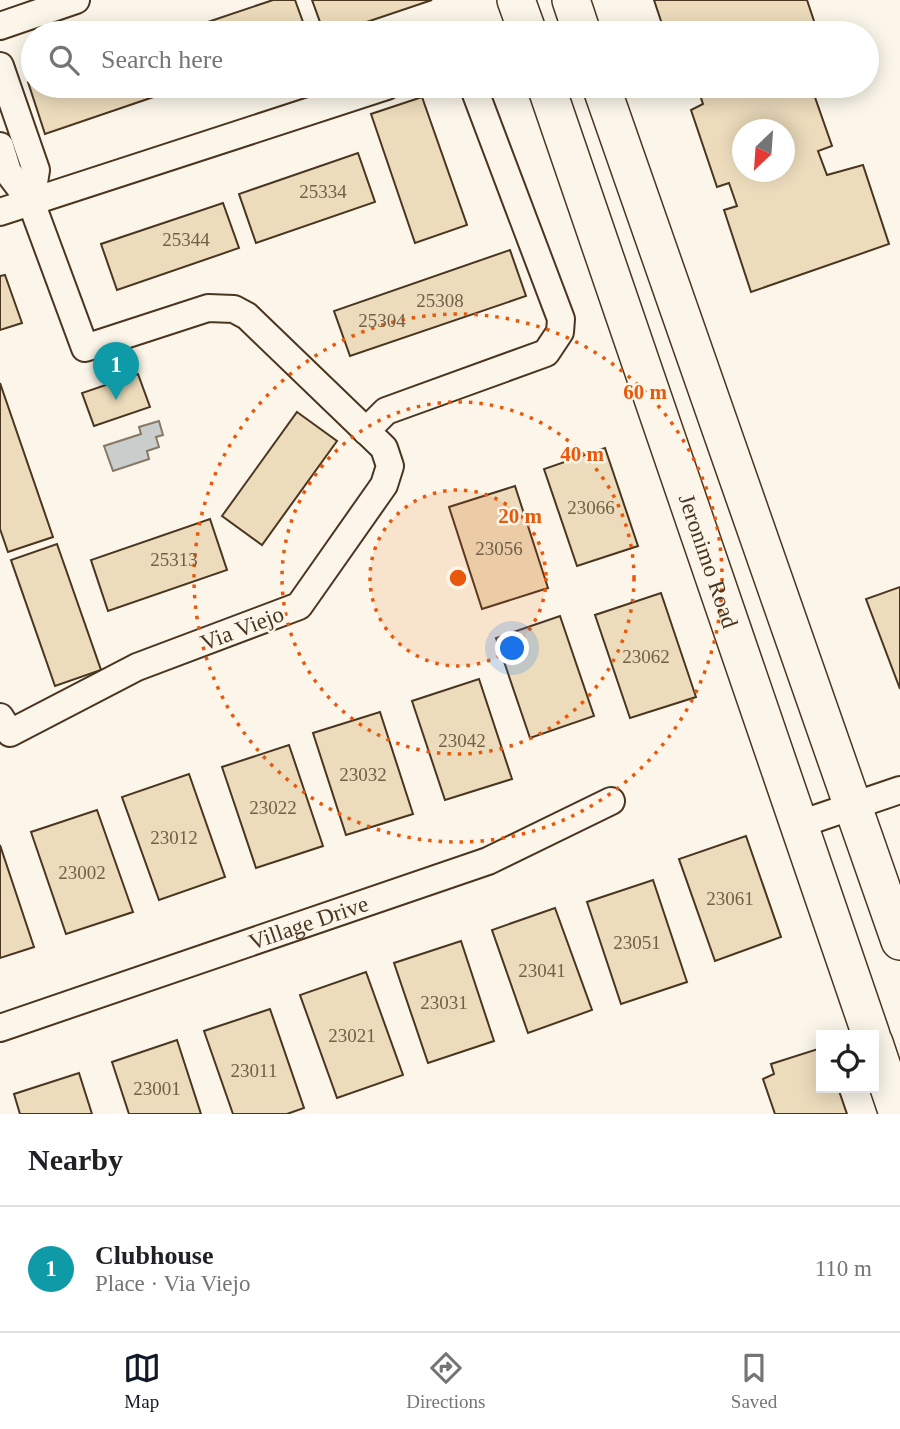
<!DOCTYPE html>
<meta charset="utf-8">
<style>
body{margin:0;font-family:"Times New Roman",serif;background:#f2f2f2;color:#202124}
.controls{position:absolute;right:21px;bottom:21px;display:grid;overflow:hidden;border-radius:0px;box-shadow:0 4px 18px #0003}
.controls button{width:63px;height:63px;display:grid;place-items:center;padding:0;border:0;border-bottom:2px solid #e0e0e0;background:#fff;color:#202124;font:35px sans-serif}
.compass{position:absolute;left:732px;top:119px;width:63px;height:63px;border-radius:50%;background:#fff;box-shadow:0 4px 18px #0003;rotate:205deg}
.you{position:absolute;left:513px;top:649px;width:24px;height:24px;margin:-18px;border:5px solid #fff;border-radius:50%;background:#1a73e8;box-shadow:0 0 0 10px #1a73e833}
.badge{display:grid;place-items:center;width:46px;height:46px;border-radius:50%;background:#111827;color:#fff;font-size:23px;font-weight:700}
.pin{position:absolute;translate:-50% -58px;filter:drop-shadow(0 2px 4px #0008)}
.pin::after{content:'';position:absolute;top:37px;width:24px;height:21px;background:inherit;clip-path:polygon(0 0,100% 0,50% 100%)}
.list{margin:0;padding:0;list-style:none}
h2{display:flex;justify-content:space-between;align-items:center;height:91px;margin:0;padding:0 28px;font-size:30px}
h2 small{font-size:23px;font-weight:400;color:#757577}
.list li{display:grid;grid-template-columns:46px 1fr auto;gap:21px;align-items:center;box-sizing:border-box;height:126px;padding:0 28px;border-top:2px solid #e0e0e0}
.list b{display:block;font-size:26px;white-space:nowrap}
.list p{margin:0;font-size:23px;white-space:nowrap;color:#757577}
.list em{font-size:23px;font-style:normal;color:#757577}
.icon{flex:none;width:38px;height:38px;fill:none;stroke:currentColor;stroke-width:2;stroke-linecap:round;stroke-linejoin:round}
.map{position:relative;flex:none;width:900px;height:1114px;overflow:hidden}
.search{position:absolute;background:#fff;box-shadow:0 4px 18px #0003;left:21px;right:21px;top:21px;height:77px;display:flex;align-items:center;gap:18px;box-sizing:border-box;padding:0 24px;border-radius:38px;color:#757577;font-size:26px}
.sheet{height:217px;background:#fff}
nav{display:flex;justify-content:space-around;align-items:center;box-sizing:border-box;height:98px;border-top:2px solid #e0e0e0;background:#fff;font-size:19px;color:#757577}
nav a{display:grid;justify-items:center;gap:4px}
nav .on{color:#111827}
.map>svg:first-child{display:block}
.water{fill:#c9cecd;stroke:#887966;stroke-width:2}
.building{fill:#ecdcbc;stroke:#4a3520;stroke-width:2;fill-rule:evenodd}
.lines{fill:none;stroke-linecap:round;stroke-linejoin:round}
.minor-casing{stroke:#4a3520;stroke-width:30}
.secondary-casing{stroke:#4a3520;stroke-width:40}
.minor{stroke:#fbf6e9;stroke-width:26}
.secondary{stroke:#fbf6e9;stroke-width:37}
.ring{fill:none;stroke:#e8590c;stroke-width:3.5;stroke-dasharray:3.5 7}
.labels{text-anchor:middle;stroke-width:5;stroke-linejoin:round;paint-order:stroke}
.number-label{font-size:19px;fill:#725f47}
.street-label{font-size:23px;fill:#4a3520;stroke:#fbf6e9}
.centre{fill:#e8590c;stroke:#fbf6e9;stroke-width:3.5}
.ring-label{font-size:21px;text-anchor:middle;font-weight:bold;fill:#e8590c;stroke:#fbf6e9;stroke-width:5;stroke-linejoin:round;paint-order:stroke}
</style>
<div class="map">
<svg width="900" height="1114" viewBox="0 0 900 1114">
<rect width="100%" height="100%" fill="#fbf6e9"/>
<path class="water" d="M159 421 163 435 156 437 159 447 147 451 149 459 113 471 104 446 141 434 139 427Z"/>
<g class="building">
<path d="M273 0H295L307 33H175Z"/>
<path d="M312 0H432L334 33H324Z"/>
<path d="M654 0H807L818 33H665Z"/>
<path d="M33 80V86H173L174 90 45 134 28 82Z"/>
<path d="M697 86H811L832 146 818 151 827 175 863 165 889 244 751 292 724 210 737 206 729 183 717 187 691 110 703 104ZM743 130H785V172H743Z"/>
<path d="M422 97 467 225 415 243 371 114Z"/>
<path d="M358 153 375 202 256 243 239 194Z"/>
<path d="M223 203 239 248 117 290 101 244Z"/>
<path d="M510 250 526 296 350 356 334 311Z"/>
<path d="M5 275 22 323 0 330V276Z"/>
<path d="M138 374 150 407 94 426 82 393Z"/>
<path d="M0 383 53 537 8 552 0 529Z"/>
<path d="M297 412 337 441 262 545 222 516Z"/>
<path d="M605 448 638 546 577 566 544 469Z"/>
<path d="M515 486 548 588 482 609 449 507Z"/>
<path d="M210 519 227 570 108 611 91 560Z"/>
<path d="M57 544 101 670 55 686 11 560Z"/>
<path d="M900 587V689L866 599Z"/>
<path d="M661 593 696 697 630 718 595 615Z"/>
<path d="M560 616 594 716 530 738 496 638Z"/>
<path d="M479 679 512 779 445 800 412 701Z"/>
<path d="M380 712 413 814 346 835 313 733Z"/>
<path d="M289 745 323 846 256 868 222 767Z"/>
<path d="M189 774 225 877 159 900 122 797Z"/>
<path d="M97 810 133 912 66 934 31 832Z"/>
<path d="M746 836 781 937 715 961 679 859Z"/>
<path d="M0 845 34 947 0 958Z"/>
<path d="M653 880 687 982 621 1004 587 902Z"/>
<path d="M555 908 592 1010 528 1033 492 930Z"/>
<path d="M461 941 494 1041 428 1063 394 963Z"/>
<path d="M366 972 403 1075 337 1098 300 995Z"/>
<path d="M270 1009 304 1108 287 1114H233L204 1031Z"/>
<path d="M177 1040 201 1114H129L112 1062Z"/>
<path d="M821 1048V1088H838L847 1114H775L763 1079 774 1074 771 1064Z"/>
<path d="M79 1073 92 1114H20L14 1094Z"/>
</g>
<g class="lines">
<defs>
<g id="minor">
<path d="M0 26 76 0"/>
<path d="M0 66 36 170 31 202"/>
<path d="M0 146 8 172 31 202 85 348 208 308 234 309 247 316 384 448 390 466 384 485 299 606 137 667 10 733 0 717"/>
<path d="M0 212 387 86"/>
<path d="M366 431 386 411 546 353 560 332 561 319 473 86"/>
<path d="M800 824 900 790"/>
<path id="s1" d="M0 1028 488 861 611 801"/>
</g>
<g id="secondary">
<path d="M516 0 528 33"/>
<path d="M571 0 582 33"/>
<path id="s2" d="M546 86 871 1035"/>
<path d="M601 86 900 941"/>
<path d="M874 1043 898 1114"/>
</g>
</defs>
<use href="#minor" class="minor-casing"/>
<use href="#secondary" class="secondary-casing"/>
<use href="#minor" class="minor"/>
<use href="#secondary" class="secondary"/>
</g>
<circle cx="458" cy="578" r="88" fill="#e8590c" fill-opacity=".12"/>
<g class="ring">
<circle cx="458" cy="578" r="88"/>
<circle cx="458" cy="578" r="176"/>
<circle cx="458" cy="578" r="264"/>
</g>
<g class="labels">
<g class="number-label">
<text x="323" y="198">25334</text>
<text x="186" y="246">25344</text>
<text x="440" y="307">25308</text>
<text x="382" y="327">25304</text>
<text x="591" y="514">23066</text>
<text x="499" y="555">23056</text>
<text x="174" y="566">25313</text>
<text x="646" y="663">23062</text>
<text x="462" y="747">23042</text>
<text x="363" y="781">23032</text>
<text x="273" y="814">23022</text>
<text x="174" y="844">23012</text>
<text x="82" y="879">23002</text>
<text x="730" y="905">23061</text>
<text x="637" y="949">23051</text>
<text x="542" y="977">23041</text>
<text x="444" y="1009">23031</text>
<text x="352" y="1042">23021</text>
<text x="254" y="1077">23011</text>
<text x="157" y="1095">23001</text>
</g>
<g class="street-label">
<text dy="8" stroke="none"><textPath href="#s2" startOffset="502">Jeronimo Road</textPath></text>
<text transform="translate(242 628) rotate(-21)" y="8">Via Viejo</text>
<text dy="8" stroke="none"><textPath href="#s1" startOffset="326">Village Drive</textPath></text>
</g>
</g>
<circle cx="458" cy="578" r="10" class="centre"/>
<g class="ring-label">
<text x="645" y="399">60 m</text>
<text x="582" y="461">40 m</text>
<text x="520" y="523">20 m</text>
</g>
</svg>
<div class="controls">
<button><svg class="icon" aria-label="locate" viewBox="0 0 24 24"><circle cx="12" cy="12" r="6"/><path d="M12 2v4M12 18v4M2 12h4M18 12h4"/></svg></button>
</div>
<svg class="compass" viewBox="-18 -18 36 36"><path d="M0-13l5 13h-10z" fill="#e53935"/><path d="M0 13l5-13h-10z" fill="#757577"/></svg>
<div class="you"></div>
<div class="pin badge" style="left:116px;top:400px;background:#0f9aa8">1</div>
<div class="search"><svg class="icon" aria-label="search" viewBox="0 0 24 24"><circle cx="10" cy="10" r="6"/><path d="M15 15l6 6"/></svg>Search here</div>
</div>
<section class="sheet">
<h2>Nearby<small></small></h2>
<ul class="list">
<li><span class="badge" style="background:#0f9aa8">1</span><div><b>Clubhouse</b><p>Place · Via Viejo</p></div><em>110 m</em></li>
</ul>
</section>
<nav>
<a class="on"><svg class="icon" aria-label="map" viewBox="0 0 24 24"><path d="M3 6l6-2 6 2 6-2v14l-6 2-6-2-6 2zM9 4v14M15 6v14"/></svg>Map</a>
<a><svg class="icon" aria-label="directions" viewBox="0 0 24 24"><path d="M12 3l9 9-9 9-9-9zM9 14v-3h6M13 9l2 2-2 2"/></svg>Directions</a>
<a><svg class="icon" aria-label="saved" viewBox="0 0 24 24"><path d="M7 4h10v16l-5-4-5 4z"/></svg>Saved</a>
</nav>
